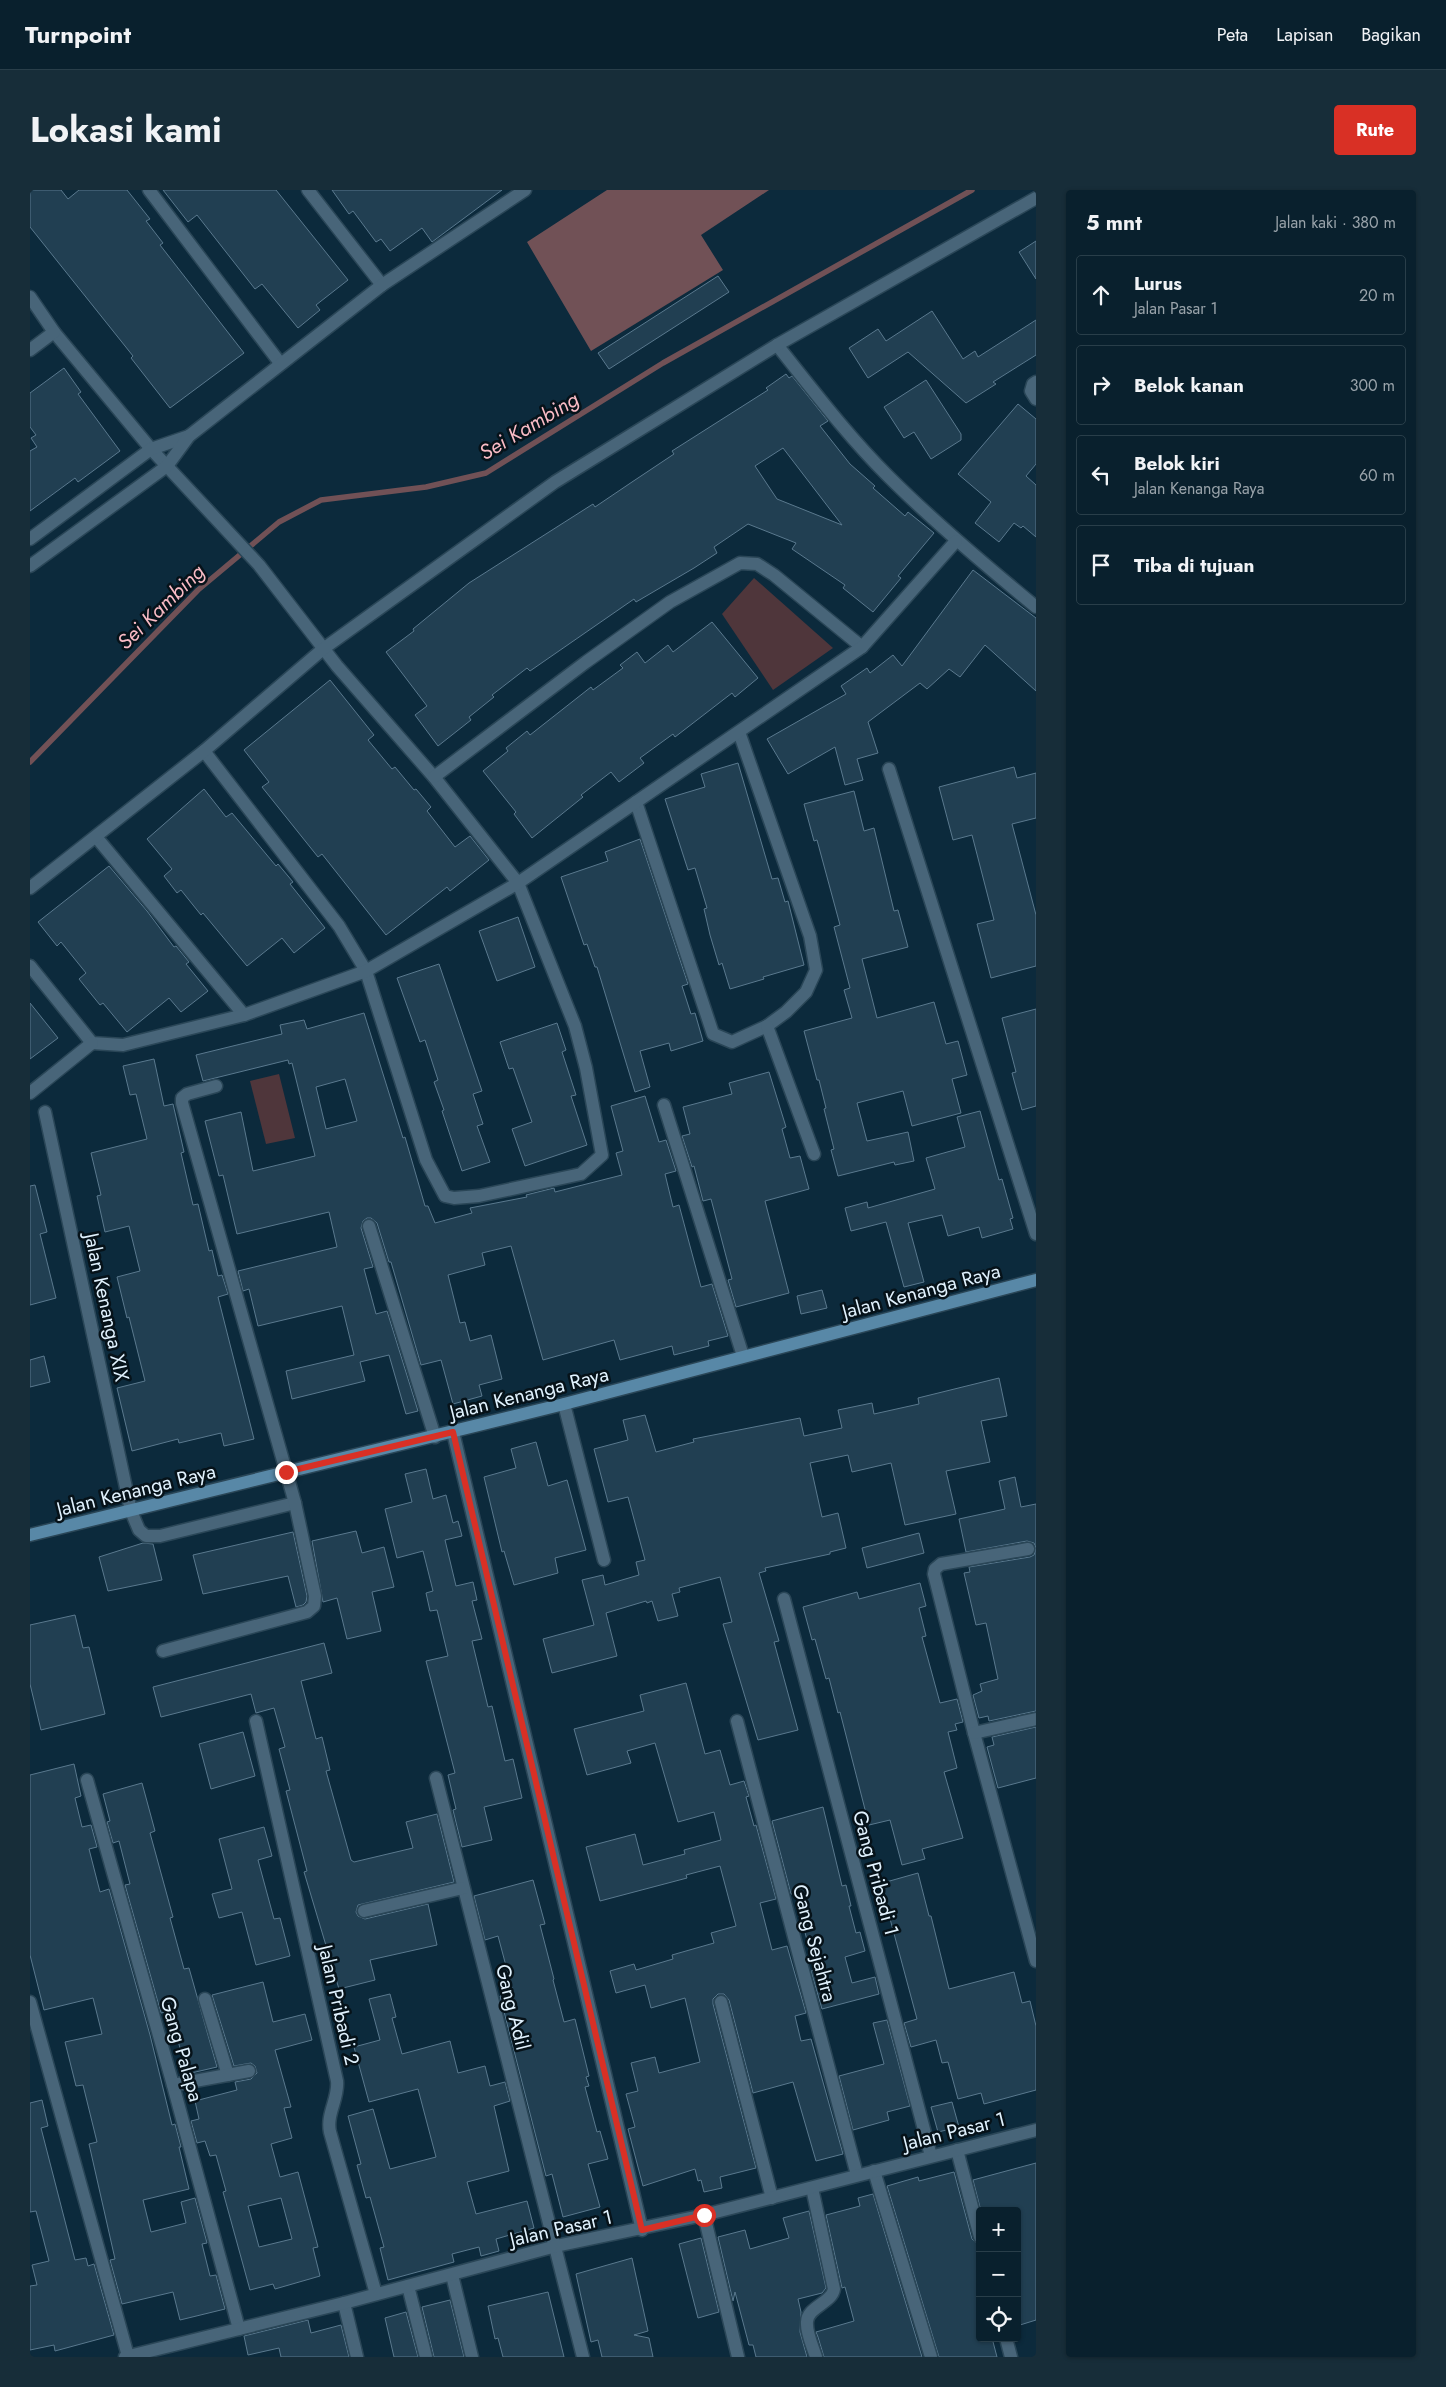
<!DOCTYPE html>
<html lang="id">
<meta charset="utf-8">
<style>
body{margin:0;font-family:Jost,sans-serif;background:#172d39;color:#f1f3f6}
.controls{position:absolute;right:15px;bottom:15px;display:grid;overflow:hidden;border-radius:5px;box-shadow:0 1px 4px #0004}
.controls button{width:45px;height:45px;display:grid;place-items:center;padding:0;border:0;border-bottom:1px solid #293e49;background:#09202d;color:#f1f3f6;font:25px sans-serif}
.stop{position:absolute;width:15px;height:15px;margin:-11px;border:4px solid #d93025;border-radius:50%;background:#fff}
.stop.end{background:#d93025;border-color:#fff;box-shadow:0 1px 5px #0008}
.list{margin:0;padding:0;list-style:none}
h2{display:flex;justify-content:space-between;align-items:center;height:65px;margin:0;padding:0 20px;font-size:21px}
h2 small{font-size:16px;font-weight:400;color:#99a3aa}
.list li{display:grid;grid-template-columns:32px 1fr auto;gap:15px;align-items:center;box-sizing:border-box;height:80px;margin:0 10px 10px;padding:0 10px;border:1px solid #293e49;border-radius:5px}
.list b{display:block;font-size:19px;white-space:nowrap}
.list p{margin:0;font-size:16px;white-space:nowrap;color:#99a3aa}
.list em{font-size:16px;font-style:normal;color:#99a3aa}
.icon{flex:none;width:28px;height:28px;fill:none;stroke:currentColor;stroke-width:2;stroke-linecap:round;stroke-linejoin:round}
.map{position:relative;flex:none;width:1006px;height:2167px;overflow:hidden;border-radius:5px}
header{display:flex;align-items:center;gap:30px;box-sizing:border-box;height:70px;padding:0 25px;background:#09202d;border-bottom:1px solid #293e49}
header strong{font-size:24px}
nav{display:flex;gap:28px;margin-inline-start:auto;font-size:18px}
.intro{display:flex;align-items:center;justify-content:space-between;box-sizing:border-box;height:120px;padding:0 30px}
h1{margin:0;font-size:35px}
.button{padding:12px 22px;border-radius:5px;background:#d93025;color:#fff;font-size:18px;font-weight:700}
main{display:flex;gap:30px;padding:0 30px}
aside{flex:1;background:#09202d;border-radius:5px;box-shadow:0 1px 4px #0004}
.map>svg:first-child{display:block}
.green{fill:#4f363b}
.water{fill:#715156}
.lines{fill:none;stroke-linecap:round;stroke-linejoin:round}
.stream{stroke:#715156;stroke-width:5.5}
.building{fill:#213f52;stroke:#5a798e;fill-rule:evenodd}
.street-casing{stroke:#2a4657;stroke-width:15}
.secondary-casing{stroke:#2a4657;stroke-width:15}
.street{stroke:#486579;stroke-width:12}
.secondary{stroke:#5888a7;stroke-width:12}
.route{stroke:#d93025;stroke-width:6}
.labels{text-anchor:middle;stroke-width:5;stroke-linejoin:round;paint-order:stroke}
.street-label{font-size:20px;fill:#e1f2fe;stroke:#061219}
.water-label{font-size:21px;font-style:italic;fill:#f9bbc5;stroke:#061219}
</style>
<header>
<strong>Turnpoint</strong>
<nav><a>Peta</a><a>Lapisan</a><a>Bagikan</a></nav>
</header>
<div class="intro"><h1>Lokasi kami</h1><a class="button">Rute</a></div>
<main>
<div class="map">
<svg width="1006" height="2167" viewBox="0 0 1006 2167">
<rect width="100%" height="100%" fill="#0c2a3c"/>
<g class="green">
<path d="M724 388 803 458 743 500 692 424Z"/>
<path d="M249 884 265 948 236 954 220 891Z"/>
</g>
<path class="water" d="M577 0H739L671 45 693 80 561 161 497 52Z"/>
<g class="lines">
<path class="stream" d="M0 572 168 400 249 332 291 310 396 297 456 283 633 173 942 0"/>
</g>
<g class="building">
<path d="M0 0H31L38 9 49 0H97L120 29 116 31 133 53 130 55 214 163 140 218 101 168 103 166 0 37Z"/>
<path d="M133 0H246L318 90 286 115 290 120 268 138 232 94 225 99 167 25 158 32Z"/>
<path d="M302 0H472L402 52 392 38 360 61 351 49 346 52 323 21 319 24Z"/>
<path d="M1006 51V89L989 62Z"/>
<path d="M688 86 699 102 579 179 568 163Z"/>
<path d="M902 121 933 169 945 161 948 167 1006 130V165L963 192 966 194 936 213 878 162 838 188 819 158 848 139 856 151Z"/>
<path d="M34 178 51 202 48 204 90 261 48 292 45 288 0 321V261L7 257 1 248 6 245 0 237V203Z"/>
<path d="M756 184 759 188 762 186 798 231 790 236 820 274 845 296 843 298 875 326 878 322 904 343 868 386 871 388 843 422 813 398 815 395 762 359 766 353 718 334 684 357 687 363 664 378 606 412 604 409 500 481 497 478 462 505 464 507 439 527 441 530 408 556 385 525 397 516 356 462 384 441 383 439 439 393 563 314 565 317 602 292 644 264 642 261 738 200 736 198ZM753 258 812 335 747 309 725 276Z"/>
<path d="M896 190 931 244V250L901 269 884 242 874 248 854 217Z"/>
<path d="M988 214 1006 229V274L996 286 1006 295V347L993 336 991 338 984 333 969 352 945 333 961 312 928 284Z"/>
<path d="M943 380 1006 428V501L955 455 930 487 919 479 897 499 890 493 838 532 848 563 827 569 833 590 815 595 805 557 758 584 737 549 816 504 811 496 837 478 840 483 863 465 872 476Z"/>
<path d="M682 432 728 488 705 507 702 503 645 547 643 544 610 568 614 573 589 592 581 582 551 605 553 607 502 648 484 624 486 622 453 581 478 561 476 558 497 541 500 545 561 497 563 500 593 478 590 475 607 462 615 473 638 455 643 462Z"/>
<path d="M300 490 344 545 338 550 362 579 365 577 384 600 386 599 401 617 397 621 425 657 440 646 459 670 420 701 417 697 356 745 292 664 288 667 232 597 239 592 214 560Z"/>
<path d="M708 573 742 689 748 688 755 712 758 711 774 775 733 787 734 789 700 799 692 773 689 775 680 745 674 719 677 718 665 678 658 680 635 609 675 597 671 584Z"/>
<path d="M984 577 987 588 1006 583V628L982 634 1006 725V776L961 788 947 734 964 730 942 645 923 650 909 597Z"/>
<path d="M174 599 196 627 202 623 246 676 248 674 263 692 260 694 295 738 264 763 252 748 217 776 173 723 171 725 151 700 147 703 134 686 142 679 117 649Z"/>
<path d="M824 601 834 641 844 638 864 721 868 720 878 757 832 769 847 828 904 812 916 854 928 851 937 885 922 889 931 923 882 936 873 901 827 913 837 951 878 942 884 971 865 975 864 972 808 986 801 960 804 959 794 919 796 918 789 890H787L774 841 822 828 814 800 820 798 804 737 810 735 787 650 784 651 774 614Z"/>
<path d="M610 649 658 794 652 796 661 824 665 823 673 851 641 861 639 853 610 861 620 897 605 902 567 777H565L557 754 554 755 531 687 578 671 575 662Z"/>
<path d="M79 676 117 721 144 757 146 756 159 772 156 774 178 801 151 822 139 808 97 842 73 813 70 815 49 789 56 783 31 752 27 756 8 732Z"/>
<path d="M488 727 505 777 467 791 449 741Z"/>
<path d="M409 774 452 901 443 904 453 934 447 936 460 972 432 981 412 921 414 920 404 892 408 890 395 850 390 852 367 788Z"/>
<path d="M0 813 28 848 0 869Z"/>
<path d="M1006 819V916L992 920 982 883 986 882 972 828Z"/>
<path d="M334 823 373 948 375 947 395 1016H398L405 1033 442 1023 440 1018 497 1007 496 1005 524 998 525 1002 592 985 586 963 593 961 581 916 615 906 629 952 636 950 646 981 635 984 643 1017 649 1015 671 1097 682 1094 698 1146 678 1151 679 1156 644 1165 642 1156 590 1170 584 1150 513 1170 481 1056 452 1063 455 1075 418 1085 430 1133 435 1132 440 1151 461 1145 472 1189 449 1195 452 1206 423 1214 411 1170 391 1175 361 1072H359L347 1033 341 1028H337L333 1031 331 1038 343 1077 334 1079 346 1124 357 1121 388 1221 376 1224 359 1165 330 1172 335 1191 262 1209 256 1181 324 1165 312 1116 228 1136 219 1099 213 1101 208 1081 307 1057 299 1022 207 1044 193 985 189 986 175 931 211 922 223 981 285 966 262 873 259 874 258 870 173 891 166 865 252 844 250 835 274 830 277 839ZM315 889 327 931 296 939 286 897Z"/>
<path d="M527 833 536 860 532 862 546 905 541 906 557 955 495 976 482 939 502 932 483 878 479 879 470 852Z"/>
<path d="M124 869 134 916 143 914 154 962 151 963 163 1015 168 1014 179 1061 182 1060 188 1086 192 1085 198 1104 188 1107 224 1249 194 1256 191 1243 149 1253 148 1249 102 1261 87 1198 115 1191 99 1127 97 1128 87 1087 110 1081 99 1036 75 1042 67 1006 71 1005 61 963 117 949 106 904 100 905 93 876Z"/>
<path d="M739 882 756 937 752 939 760 968 770 966 779 999 735 1011 759 1103 706 1117 698 1090 702 1089 681 1009 673 1011 664 976 662 977 652 946 660 944 653 917 702 904 699 893Z"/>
<path d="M950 921 969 990 972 989 983 1028 980 1029 983 1039 952 1048 949 1037 918 1046 912 1025 878 1033 894 1092 874 1097 856 1032 821 1041 815 1018 837 1012 838 1018 905 999 896 968 935 957 927 927Z"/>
<path d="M5 995 17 1042 10 1044 26 1108 0 1115V996Z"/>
<path d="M792 1100 797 1118 771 1124 767 1106Z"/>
<path d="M14 1166 20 1192 0 1197V1170Z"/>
<path d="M969 1188 977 1226 951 1231 960 1272 916 1281 926 1324 875 1335 861 1273 822 1282 818 1265 780 1273 792 1327 808 1323 816 1358 800 1362V1364L735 1378 736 1381 729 1383 749 1451 744 1452 768 1540 728 1550 693 1434 702 1432 690 1387 649 1398 650 1402 642 1404 648 1426 628 1431 622 1411 617 1413 616 1411 576 1423 587 1466 522 1483 513 1449 564 1435 552 1390 573 1385 575 1395 609 1385 606 1372 615 1370 598 1307 578 1312 564 1259 598 1250 593 1230 615 1225 626 1262 664 1252 663 1249 770 1228 774 1246 812 1238 808 1220 842 1213 844 1224 889 1214 888 1208Z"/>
<path d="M506 1252 518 1296 537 1290 556 1360 525 1368 528 1383 484 1395 474 1361 472 1362 454 1287 486 1278 481 1259Z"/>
<path d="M396 1279 403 1309 416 1305 423 1333 428 1331 432 1346 415 1350 426 1396 443 1392 447 1410 442 1411 452 1449 442 1451 458 1517 462 1516 475 1571 483 1569 492 1608 454 1617 462 1650 432 1657 423 1620 426 1619 418 1585 425 1583 396 1471 418 1466 407 1420 400 1421 396 1403 403 1401 393 1361 367 1368 355 1319 382 1312 375 1284Z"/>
<path d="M985 1287 991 1317 1006 1314V1358L1004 1353 997 1351 936 1362 929 1329 975 1319 969 1291Z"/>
<path d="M326 1341 332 1363 354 1357 364 1397 342 1402 351 1441 317 1449 307 1408 293 1412 282 1351Z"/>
<path d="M263 1342 277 1406 276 1412 273 1415 266 1417 258 1386 173 1404 163 1365Z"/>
<path d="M889 1343 894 1363 837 1378 832 1358Z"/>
<path d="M113 1353 123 1354 132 1390 78 1401 69 1367Z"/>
<path d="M1006 1358V1521L959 1531 958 1526 949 1528 943 1505 952 1501 950 1494 968 1489 956 1433 946 1435 934 1383 940 1382 939 1377 1000 1367 1004 1365Z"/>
<path d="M890 1393 896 1416 889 1418 896 1446 892 1447 910 1513 927 1509 933 1532 925 1534 927 1540 918 1542 927 1578 914 1582 933 1648 892 1659 895 1669 872 1675 860 1630 839 1635 810 1522 808 1523 799 1488 796 1489 785 1449 782 1450 773 1417 827 1402 829 1409Z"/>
<path d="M45 1425 53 1458 59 1457 75 1524 11 1540 0 1494V1435Z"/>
<path d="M294 1453 302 1483 271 1491 286 1549 292 1547 300 1580 296 1581 321 1670 324 1672 383 1658 376 1632 407 1624 424 1692 328 1715 326 1722 328 1726 335 1729 398 1714 407 1755 340 1770 345 1790 309 1799 274 1682 277 1681 256 1601 260 1600 249 1559 255 1557 244 1518 226 1523 221 1504 131 1527 123 1497Z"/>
<path d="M656 1493 675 1564 690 1560 700 1595 714 1591 719 1606 716 1607 724 1636 726 1635 746 1709 730 1713 742 1760 757 1756 776 1823 765 1826 771 1851 781 1849 813 1964 786 1971 763 1892 723 1903 699 1810 694 1804H688L683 1809V1814L726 1978 690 1987 692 1998 674 2002 671 1990 668 1991 665 1979 613 1996 598 1939 605 1937 596 1904 608 1901 601 1873 625 1867 629 1883 670 1872 655 1808 621 1818 615 1795 586 1803 580 1781 604 1774 606 1780 643 1769 642 1765 684 1753 681 1743 706 1736 690 1676 656 1685 657 1688 570 1711 556 1657 605 1644 613 1675 655 1664 654 1660 691 1650 684 1622 648 1632 625 1553 597 1561 601 1573 557 1585 544 1539 614 1521 610 1505Z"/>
<path d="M1006 1537V1588L968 1598 957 1557 964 1555 962 1547Z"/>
<path d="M213 1542 225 1586 181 1599 169 1554Z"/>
<path d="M44 1574 51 1606 45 1608 52 1637 61 1635 67 1657 59 1659 70 1702 79 1699 120 1845 142 1935 145 1934 151 1957H149L159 1999 113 2010 121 2042 156 2033 151 2012 165 2008 177 2053 172 2054 180 2086 186 2085 195 2119 150 2130 143 2102 92 2114 80 2070 85 2069 59 1954 67 1952 53 1895 46 1896 35 1852 72 1844 63 1808 14 1820 0 1765V1585Z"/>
<path d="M112 1593 125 1641 120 1643 143 1727 140 1728 154 1779 159 1778 187 1877 157 1884 140 1821 131 1823 95 1695 100 1694 89 1651 83 1653 77 1632 80 1631 73 1604Z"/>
<path d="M793 1617 812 1696 816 1695 821 1716H819L826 1743 830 1742 835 1761 815 1767 822 1793 845 1787 849 1804 792 1819 781 1781 794 1777 786 1747 777 1750 773 1735 780 1733 772 1703 761 1704 742 1631Z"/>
<path d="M234 1637 242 1666 228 1670 244 1729 250 1728 260 1766 226 1775 212 1722 189 1728 182 1704 202 1699 189 1649Z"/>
<path d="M888 1683 899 1726H901L919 1799 984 1782 992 1813 1000 1811 1006 1836V1900L954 1914 951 1903 928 1909 918 1872 912 1873 906 1850 881 1857 874 1833 887 1829 859 1725H857L849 1694Z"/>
<path d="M503 1690 515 1734 510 1735 524 1789 523 1790 534 1832 545 1829 559 1886 556 1887 559 1896 555 1897 567 1942 570 1941 578 1969 558 1974 570 2017 533 2027 522 1984 516 1986 470 1806 483 1802 468 1746 455 1750 444 1706Z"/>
<path d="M233 1792 243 1832 275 1824 282 1850 245 1860 261 1917 254 1918 262 1948 241 1954 250 1987 268 1982 288 2057 283 2058 290 2086 245 2099 243 2094 220 2100 193 2002 196 2001 186 1965 180 1966 175 1951 167 1953 161 1931 169 1929 165 1911 207 1900 205 1892 221 1889 227 1883 225 1876 221 1873 204 1876 182 1805ZM251 2008 262 2049 229 2057 218 2016Z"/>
<path d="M360 1804 366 1827 362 1828 372 1864 420 1851 428 1883 455 1876 460 1896 475 1892 480 1911 464 1916 479 1981 437 1992 446 2024 497 2011 504 2038 466 2049 469 2061 451 2066 449 2057 422 2064 424 2072 358 2090 350 2058 354 2057 340 2007 336 2008 327 1975 331 1974 318 1926 343 1919 360 1979 406 1967 388 1899 339 1912 324 1857 350 1850 339 1809Z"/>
<path d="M857 1830 880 1916 857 1922 859 1930 823 1940 809 1886 854 1874 843 1833Z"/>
<path d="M12 1910 18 1936 11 1938 45 2070 56 2068 58 2076 64 2074 84 2145 25 2161 24 2155 0 2160V2096L7 2095 2 2075 19 2071 6 2021 0 2022V1913Z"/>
<path d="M922 1912 929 1937 908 1942 901 1917Z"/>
<path d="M1006 1973V2130L990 2135 987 2125V2021H951L943 1990Z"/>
<path d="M924 1982 942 2049 947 2054 950 2065V2148H962L967 2167H909L857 1996 888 1987 889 1991Z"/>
<path d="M843 2004 892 2167H794L788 2147 786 2142 824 2131 815 2097 812 2098 796 2025 830 2016 828 2008Z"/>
<path d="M779 2021 796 2098 792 2103 768 2109 771 2122 770 2142 777 2167H726L723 2155H719L705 2102 703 2111 688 2047 715 2040 720 2059 759 2048 753 2028Z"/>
<path d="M671 2048 689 2122 668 2128 649 2054Z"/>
<path d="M602 2068 618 2141 604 2145 619 2148 623 2167H572L568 2150 561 2152 546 2084Z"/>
<path d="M518 2102 534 2167H473L468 2148 465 2149 458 2116Z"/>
<path d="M420 2110 434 2167H404L392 2117Z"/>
<path d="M376 2122 388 2167H364L355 2128Z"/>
<path d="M278 2130 281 2143 311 2135 319 2167H251L249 2158 218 2165 214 2146Z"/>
</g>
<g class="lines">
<defs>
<g id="street">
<path d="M119 0 250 173"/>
<path d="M278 0 352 95"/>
<path d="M0 107 24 142 121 259 229 375 307 476 404 587 488 693 545 836 556 878 572 965 551 984 449 1006 424 1008 415 1006 396 970 336 781 309 736 174 561"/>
<path d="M747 155C783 200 817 245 858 286 905 333 955 375 1006 417"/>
<path d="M0 160 24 142"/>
<path d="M1006 192 1003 194 1001 201 1006 209"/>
<path d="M0 349 121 259 159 246"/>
<path d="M0 376 137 276 159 246 352 95 495 0"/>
<path d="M859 579 1006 1044"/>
<path d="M404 587 556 472 640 412 710 373 727 374 744 385 832 457"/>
<path d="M606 612 683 844 702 852 737 836 756 822 776 802 786 780 780 746 709 542"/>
<path d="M67 648 214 825"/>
<path d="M0 698 174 561 293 459 525 292 747 155 1006 8"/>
<path d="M0 776 62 853 93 855 214 825 336 781 488 693 832 457 926 351"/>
<path d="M737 836 784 964"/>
<path d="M0 903 62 853"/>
<path d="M634 915 713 1166"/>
<path d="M15 922 101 1321 109 1340 116 1346H130L265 1313"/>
<path d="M339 1036 405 1247"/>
<path d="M534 1214 574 1370"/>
<path d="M423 1242 612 2040"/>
<path d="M998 1359 911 1374 905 1379 904 1384 944 1543 1006 1771"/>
<path d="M754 1409 901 1966"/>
<path d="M133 1461 277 1422 284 1416 285 1406 265 1313 152 913V908L157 904 186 896"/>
<path d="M226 1531 307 1891C309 1908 296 1924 300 1942L346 2104"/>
<path d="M707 1531 827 1985"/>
<path d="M944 1543 1006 1529"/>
<path d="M406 1588 553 2167"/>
<path d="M57 1590 143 1895 209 2139"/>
<path d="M334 1721 433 1698"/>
<path d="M175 1809 198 1885"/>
<path d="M0 1812 98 2166"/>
<path d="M691 1812 742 2008"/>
<path d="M143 1895 219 1881"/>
<path d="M927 1960 950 2047"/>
<path d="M844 1981 901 2167"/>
<path d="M782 1998 804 2099C802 2113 777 2117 777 2132 776 2143 783 2157 786 2167"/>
<path d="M674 2025 708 2167"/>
<path d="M422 2085 442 2167"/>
<path d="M378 2096 396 2167"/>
<path d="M314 2113 327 2167"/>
<path d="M976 2148 981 2167"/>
<path d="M95 2167 314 2113 526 2056 674 2025 1006 1940"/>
</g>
<path id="secondary" d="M0 1345 534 1214 1006 1090"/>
</defs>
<use href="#street" class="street-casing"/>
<use href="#secondary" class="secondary-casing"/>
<use href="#street" class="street"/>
<use href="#secondary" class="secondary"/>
</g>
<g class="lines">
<path class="route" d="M256 1282 423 1242 612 2040 674 2025"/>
</g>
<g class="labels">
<g class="street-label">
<text transform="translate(891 1101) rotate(-15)" y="7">Jalan Kenanga Raya</text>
<text transform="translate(77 1117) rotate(78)" y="7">Jalan Kenanga XIX</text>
<text transform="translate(499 1203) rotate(-14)" y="7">Jalan Kenanga Raya</text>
<text transform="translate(106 1300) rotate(-14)" y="7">Jalan Kenanga Raya</text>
<text transform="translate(846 1683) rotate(75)" y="7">Gang Pribadi 1</text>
<text transform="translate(785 1753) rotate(75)" y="7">Gang Sejahtra</text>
<text transform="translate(309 1815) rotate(77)" y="7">Jalan Pribadi 2</text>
<text transform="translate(483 1817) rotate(76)" y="7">Gang Adil</text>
<text transform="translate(152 1859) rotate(74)" y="7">Gang Palapa</text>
<text transform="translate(924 1941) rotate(-14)" y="7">Jalan Pasar 1</text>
<text transform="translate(531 2038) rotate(-13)" y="7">Jalan Pasar 1</text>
</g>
<g class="water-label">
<text transform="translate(499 236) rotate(-31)" y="7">Sei Kambing</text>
<text transform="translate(131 417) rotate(-44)" y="7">Sei Kambing</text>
</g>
</g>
</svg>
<div class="controls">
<button>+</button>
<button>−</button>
<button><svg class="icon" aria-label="locate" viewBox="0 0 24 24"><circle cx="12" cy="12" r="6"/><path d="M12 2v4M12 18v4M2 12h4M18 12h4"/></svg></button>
</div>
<div class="stop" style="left:674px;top:2025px"></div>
<div class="stop end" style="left:256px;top:1282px"></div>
</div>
<aside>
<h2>5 mnt<small>Jalan kaki · 380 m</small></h2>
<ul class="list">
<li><svg class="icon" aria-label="ahead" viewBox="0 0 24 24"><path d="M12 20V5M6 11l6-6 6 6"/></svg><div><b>Lurus</b><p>Jalan Pasar 1</p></div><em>20 m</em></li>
<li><svg class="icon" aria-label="right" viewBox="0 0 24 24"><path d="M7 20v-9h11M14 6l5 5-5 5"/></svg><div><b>Belok kanan</b></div><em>300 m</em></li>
<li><svg class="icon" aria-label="left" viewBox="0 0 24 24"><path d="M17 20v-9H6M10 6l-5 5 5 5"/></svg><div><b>Belok kiri</b><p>Jalan Kenanga Raya</p></div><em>60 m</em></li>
<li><svg class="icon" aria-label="arrive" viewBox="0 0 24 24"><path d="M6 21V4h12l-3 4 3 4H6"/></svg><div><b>Tiba di tujuan</b></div></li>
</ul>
</aside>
</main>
